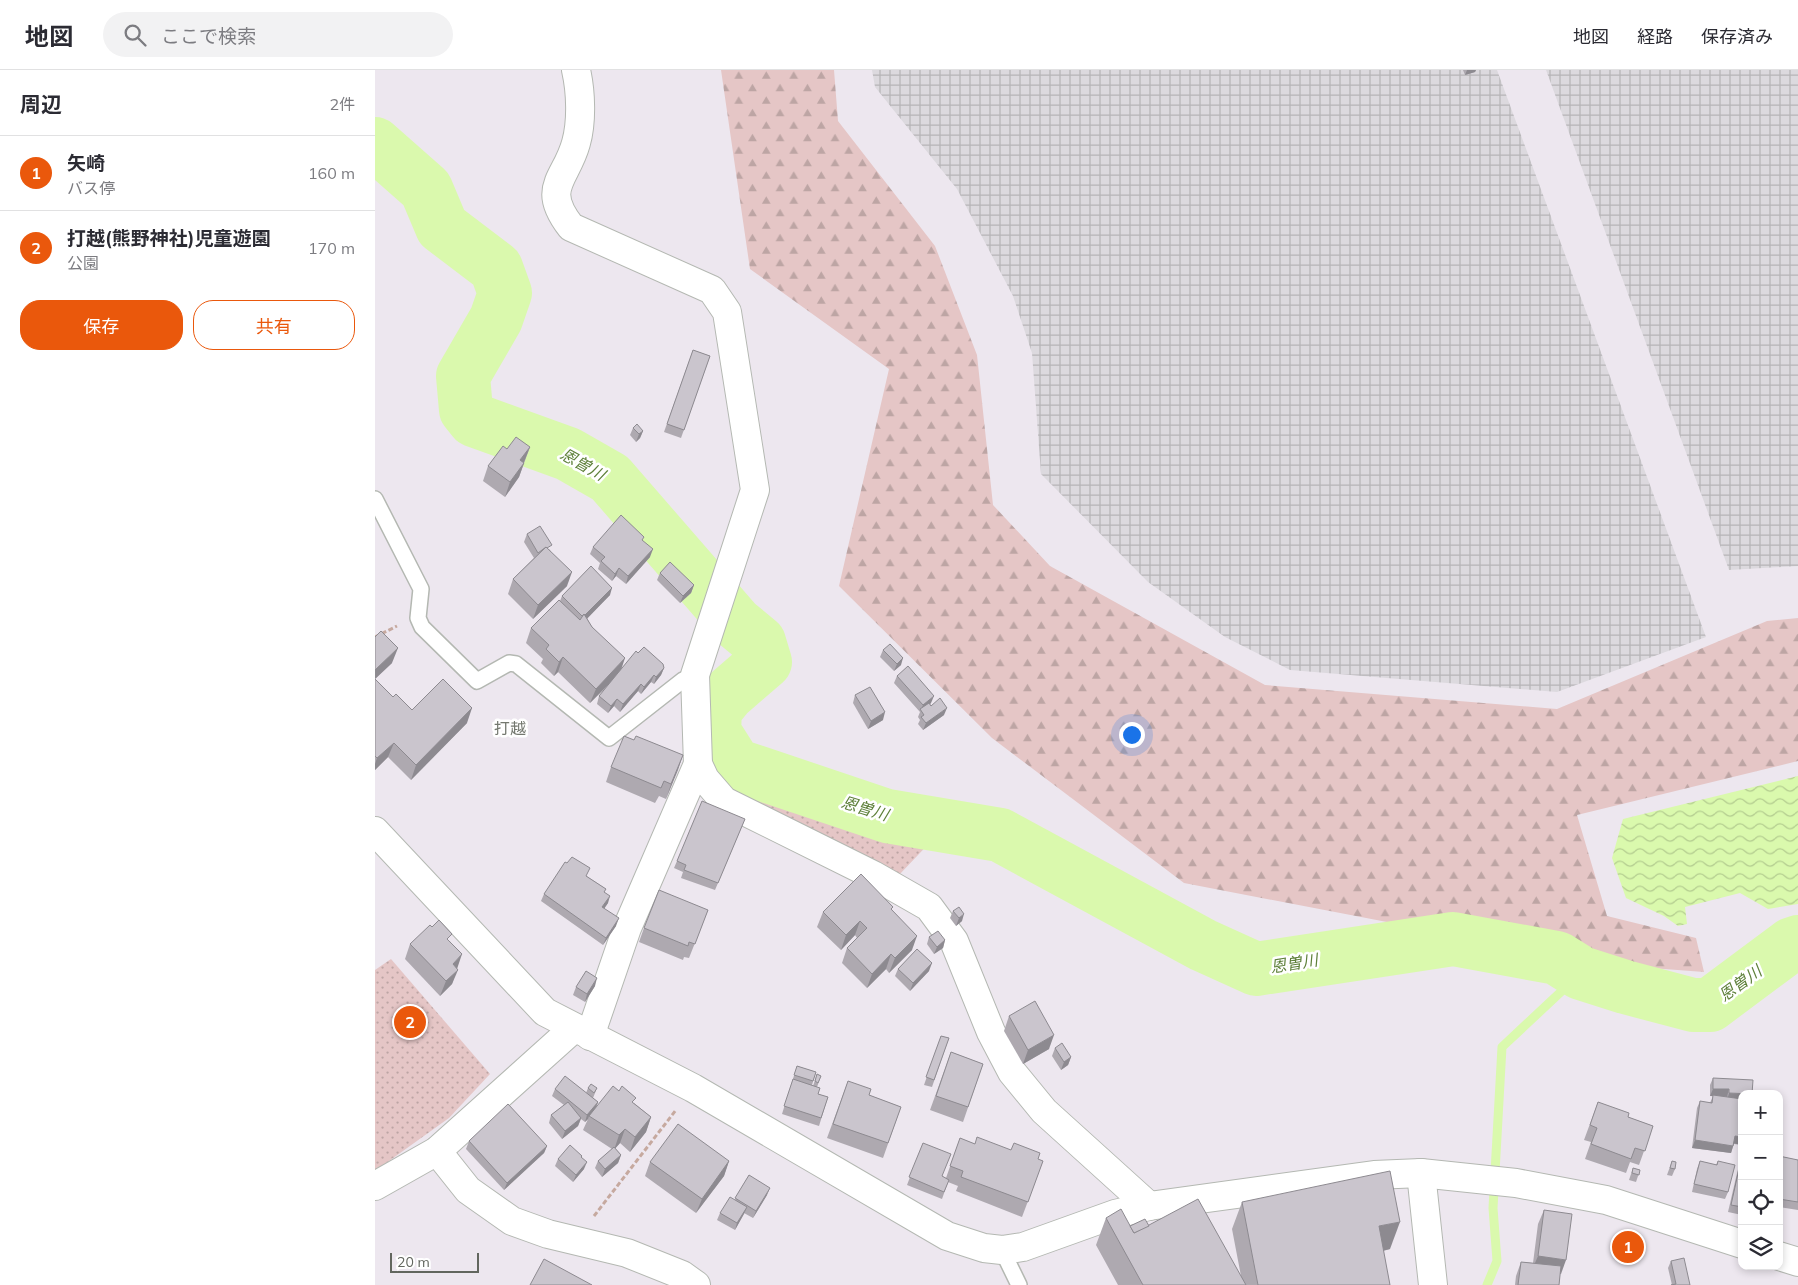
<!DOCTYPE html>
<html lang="ja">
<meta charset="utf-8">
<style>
body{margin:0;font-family:Mulish,"Noto Sans JP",sans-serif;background:#f2f2f3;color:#2b2b33}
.controls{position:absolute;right:15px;bottom:15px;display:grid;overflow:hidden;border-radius:10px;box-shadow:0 2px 8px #0003}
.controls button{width:45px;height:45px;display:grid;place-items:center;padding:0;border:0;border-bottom:1px solid #e1e1e2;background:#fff;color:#2b2b33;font:25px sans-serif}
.scale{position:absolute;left:15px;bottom:12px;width:89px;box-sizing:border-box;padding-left:5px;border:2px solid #62665e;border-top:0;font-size:14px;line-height:18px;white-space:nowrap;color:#62665e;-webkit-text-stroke:4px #fff;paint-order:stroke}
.you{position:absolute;left:756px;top:664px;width:18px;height:18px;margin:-12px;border:4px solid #fff;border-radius:50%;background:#1a73e8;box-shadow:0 0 0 8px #1a73e833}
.badge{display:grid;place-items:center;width:32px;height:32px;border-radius:50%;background:#ea580c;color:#fff;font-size:16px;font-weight:700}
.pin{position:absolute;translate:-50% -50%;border:2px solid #fff;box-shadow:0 1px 5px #0006}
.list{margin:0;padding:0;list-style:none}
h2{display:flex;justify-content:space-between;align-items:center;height:65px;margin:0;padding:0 20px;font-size:21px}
h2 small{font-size:16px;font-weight:400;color:#7c7c81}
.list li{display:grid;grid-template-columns:32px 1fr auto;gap:15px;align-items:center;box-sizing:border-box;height:75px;padding:0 20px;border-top:1px solid #e1e1e2}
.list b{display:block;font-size:19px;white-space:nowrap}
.list p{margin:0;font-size:16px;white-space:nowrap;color:#7c7c81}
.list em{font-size:16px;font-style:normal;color:#7c7c81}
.actions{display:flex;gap:10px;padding:15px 20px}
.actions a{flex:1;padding:11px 0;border:1px solid #ea580c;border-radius:20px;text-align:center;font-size:18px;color:#ea580c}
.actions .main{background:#ea580c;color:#fff}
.icon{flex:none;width:28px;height:28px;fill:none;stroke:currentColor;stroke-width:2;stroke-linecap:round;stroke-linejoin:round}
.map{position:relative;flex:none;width:1423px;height:1215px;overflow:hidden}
header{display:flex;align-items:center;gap:30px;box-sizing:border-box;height:70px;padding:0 25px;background:#fff;border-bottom:1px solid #e1e1e2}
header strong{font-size:24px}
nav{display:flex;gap:28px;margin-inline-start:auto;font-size:18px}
.search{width:350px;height:45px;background:#f2f2f3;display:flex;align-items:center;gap:12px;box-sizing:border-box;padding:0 18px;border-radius:28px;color:#7c7c81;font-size:19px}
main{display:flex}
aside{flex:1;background:#fff}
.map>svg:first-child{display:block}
.industrial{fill:url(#industrial-grid)}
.forest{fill:url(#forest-firs)}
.park{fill:url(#park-dots)}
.water{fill:url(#water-waves)}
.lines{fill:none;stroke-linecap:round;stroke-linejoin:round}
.stream{stroke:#daf9ad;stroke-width:9}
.river{stroke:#daf9ad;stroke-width:54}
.service-casing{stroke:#b4b8b2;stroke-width:18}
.minor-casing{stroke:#b4b8b2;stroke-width:30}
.tertiary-casing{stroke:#b4b8b2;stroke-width:30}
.path{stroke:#c6a99f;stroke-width:3;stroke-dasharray:5 2.5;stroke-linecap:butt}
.service{stroke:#fff;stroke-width:15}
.minor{stroke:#fff;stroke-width:28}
.tertiary{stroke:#fff;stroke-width:28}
.wall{fill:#aea9b0}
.shaded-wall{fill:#8d8a90}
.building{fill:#cac5cd;stroke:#8d8a90}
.labels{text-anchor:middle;stroke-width:5;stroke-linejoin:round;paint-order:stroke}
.water-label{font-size:16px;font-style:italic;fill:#5e803a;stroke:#fff}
.neighbourhood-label{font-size:16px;fill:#74786f;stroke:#fff}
</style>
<header>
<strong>地図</strong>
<div class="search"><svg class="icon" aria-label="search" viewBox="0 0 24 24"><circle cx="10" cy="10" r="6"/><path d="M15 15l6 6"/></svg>ここで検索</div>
<nav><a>地図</a><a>経路</a><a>保存済み</a></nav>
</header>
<main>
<aside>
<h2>周辺<small>2件</small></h2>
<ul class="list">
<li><span class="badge">1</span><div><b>矢崎</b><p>バス停</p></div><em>160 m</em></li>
<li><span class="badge">2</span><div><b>打越(熊野神社)児童遊園</b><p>公園</p></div><em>170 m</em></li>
</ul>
<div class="actions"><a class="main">保存</a><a>共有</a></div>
</aside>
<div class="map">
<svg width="1423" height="1215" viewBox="0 0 1423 1215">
<defs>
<pattern id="industrial-grid" width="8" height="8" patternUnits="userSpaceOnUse" patternTransform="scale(1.25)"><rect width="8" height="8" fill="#dcd9de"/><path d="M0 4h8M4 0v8" fill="none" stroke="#b6b4b7"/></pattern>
<pattern id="forest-firs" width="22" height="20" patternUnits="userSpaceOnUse" patternTransform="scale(1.25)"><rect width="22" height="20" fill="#e5c6c6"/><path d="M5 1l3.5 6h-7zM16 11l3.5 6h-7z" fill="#bda5a4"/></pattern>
<pattern id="park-dots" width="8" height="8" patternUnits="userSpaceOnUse" patternTransform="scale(1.25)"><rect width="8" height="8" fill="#e5c6c6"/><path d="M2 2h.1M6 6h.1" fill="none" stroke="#bda5a4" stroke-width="1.8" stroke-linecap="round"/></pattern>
<pattern id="water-waves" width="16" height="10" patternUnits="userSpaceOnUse" patternTransform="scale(1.25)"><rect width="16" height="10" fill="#daf9ad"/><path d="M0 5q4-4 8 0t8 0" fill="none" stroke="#b4cd90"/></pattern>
</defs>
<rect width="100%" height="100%" fill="#ede7ef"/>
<g class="industrial">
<path d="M497 0H1122L1331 567 1182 622 915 600 850 567 773 512 666 404 657 283 638 226 582 119 500 17Z"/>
<path d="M1171 0H1423V496L1354 500Z"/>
</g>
<path class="forest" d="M346 0H459L463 51 560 176 602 285 618 435 675 496 890 615 1182 639 1392 551 1423 548V691L1202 745 1232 846 1321 868 1329 902 1236 895 809 813 617 668 464 516 514 299 375 199Z"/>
<g class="park">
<path d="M331 688 360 704 487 748 494 756 562 765 524 805 355 728Z"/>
<path d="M16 889 115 1004 74 1048 0 1101V900Z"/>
</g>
<path class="water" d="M1423 706V834L1393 839 1365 823 1310 837 1312 854 1303 856 1289 846 1251 828 1237 788 1248 749Z"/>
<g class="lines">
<path class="stream" d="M1112 1215 1122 1191 1118 1138 1127 977 1206 903"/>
<path class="river" d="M0 74 51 119 67 157 121 198 130 223 121 249 88 306 91 340 99 350 193 384 235 408 361 553 384 572 390 592 353 624 340 640 339 662 360 695 512 746 625 765 828 875 881 899 1078 869 1182 888 1206 903 1250 917 1318 935H1335L1417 874 1423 872"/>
<defs>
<g id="service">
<path d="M0 429 46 519 43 548 47 557 102 611 134 593 141 594 234 668 308 610 320 605"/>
<path d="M627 1180 644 1215"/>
</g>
<g id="minor">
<path d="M201 0C206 22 207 52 201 73 191 110 165 117 196 157L337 220 352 242 380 420 320 605 323 694 330 709 349 731 498 805 554 837 579 871 616 962 637 1002 669 1041 774 1136"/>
<path d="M215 966 252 858 323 694"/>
<path d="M62 1081 93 1120 137 1151 173 1164 252 1183 307 1205 321 1215"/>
<path d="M1046 1103 1058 1215"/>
<path d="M0 1116 62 1081 199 958"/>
</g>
<g id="tertiary">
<path d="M0 761 170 942 318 1018 572 1166 609 1178 627 1180 648 1177 740 1144 774 1136 999 1105 1046 1103 1141 1113 1231 1130 1367 1174"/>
<path d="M1404 1186 1423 1192"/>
</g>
</defs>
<use href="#service" class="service-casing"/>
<use href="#minor" class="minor-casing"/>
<use href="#tertiary" class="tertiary-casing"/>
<g class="path">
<path d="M0 567 22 556"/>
<path d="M219 1146 301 1040"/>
</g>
<use href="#service" class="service"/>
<use href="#minor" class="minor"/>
<use href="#tertiary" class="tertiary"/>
</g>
<g class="wall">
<path d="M1088 0H1101L1100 2 1090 5Z"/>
<path d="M318 280 335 286 306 368 289 362Z"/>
<path d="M258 358 268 361 265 368 261 372 255 365Z"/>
<path d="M155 377 144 407 130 427 108 411 113 396 132 379Z"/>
<path d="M152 464 175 480 192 516 158 549 133 524 138 509 159 488 149 472Z"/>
<path d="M268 471 275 487 251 514 241 506 237 511 223 499 225 493 215 484 218 477Z"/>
<path d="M285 503 319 515 316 523 305 533 282 510Z"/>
<path d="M235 525 212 548 217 557 246 599 289 598 286 605 279 614 276 612 266 624 263 621 245 642 239 636 233 643 222 634 224 626 236 612 215 633 183 602 179 606 166 593 168 589 151 573 156 558 185 531 187 526Z"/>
<path d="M0 567 17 593 0 609 18 627 37 640 92 653 36 710 13 687 0 700Z"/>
<path d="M508 580 526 595 519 601 505 587Z"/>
<path d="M522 606 556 633 555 634 556 636 569 645 548 660 543 654 545 650 543 647 545 642 519 613Z"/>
<path d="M480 625 508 650 493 659 478 633Z"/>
<path d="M259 670 308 685 291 729 284 726 280 733 231 712 236 697Z"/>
<path d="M370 749 340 820 306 808 308 802 299 798 302 791Z"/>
<path d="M192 793 231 819 229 822 233 833 229 838 241 856 228 875 166 831 169 824Z"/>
<path d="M333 840 314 888 309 887 308 890 264 872 269 858Z"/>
<path d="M517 840 537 880 514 903 511 899 492 918 467 893 472 878 482 868 480 865 466 880 442 857 448 842Z"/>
<path d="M578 841 587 851 581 856 575 848Z"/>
<path d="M554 867 570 870 568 878 559 884 552 874Z"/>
<path d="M75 871 82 899 77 914 65 926 30 889 35 874Z"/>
<path d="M523 899 554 901 535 921 520 906Z"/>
<path d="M220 916 210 932 198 925 201 917Z"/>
<path d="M634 946 674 979 648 994 629 961Z"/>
<path d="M566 966 574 968 557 1017 549 1015Z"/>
<path d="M680 978 696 987 693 995 686 1000 677 986Z"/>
<path d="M576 982 608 994 588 1052 555 1040Z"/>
<path d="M422 996 441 1002 437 1015 438 1016 442 1004 446 1006 442 1017 443 1024 453 1027 444 1056 407 1044Z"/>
<path d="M1338 1008 1367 1024V1075L1359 1074 1356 1083 1317 1078 1322 1038 1325 1031 1335 1033 1338 1026H1335V1015Z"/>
<path d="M473 1011 494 1025 526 1037 508 1088 452 1068Z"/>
<path d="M213 1018H222L218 1028 223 1032 221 1037 259 1033 276 1047 271 1062 255 1082 245 1073 240 1078 246 1085 243 1093 227 1107 220 1098 223 1091 237 1079 208 1060 213 1049 210 1052 206 1049 203 1056 187 1069 174 1053 176 1045 189 1035 177 1026 180 1019 211 1023Z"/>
<path d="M1223 1032 1253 1047 1278 1056 1264 1095 1255 1092 1251 1103 1210 1089 1216 1072 1209 1070Z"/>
<path d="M585 1068 600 1074 636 1080 668 1091 647 1147 581 1121 583 1116 573 1112 567 1129 532 1115 548 1073 567 1106 571 1108Z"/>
<path d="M94 1071 172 1076 169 1083 129 1120 91 1079Z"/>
<path d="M1367 1082V1145L1353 1142Z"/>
<path d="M207 1086 206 1088 209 1099 198 1112 180 1096 183 1089Z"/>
<path d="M1404 1086 1423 1090V1140L1404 1137Z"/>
<path d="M354 1091 349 1106 321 1143 270 1106 275 1092Z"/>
<path d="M1297 1091 1300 1099 1297 1106 1292 1105Z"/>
<path d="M1325 1091 1341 1095 1343 1091 1353 1122 1350 1129 1317 1122 1322 1099Z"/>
<path d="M1258 1098 1265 1100 1261 1112 1254 1110Z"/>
<path d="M374 1105 392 1125 378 1148 369 1143 360 1160 342 1150 345 1143 360 1130Z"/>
<path d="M867 1132 1015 1179 1008 1181 1015 1215H743L721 1175 731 1148 755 1156H774L866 1206 857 1159Z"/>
<path d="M1169 1140 1186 1204H1185L1184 1215H1140L1141 1206 1146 1192 1158 1193 1163 1154Z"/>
<path d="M1296 1191 1315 1215H1297L1293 1198Z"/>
</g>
<g class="shaded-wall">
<path d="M1092 0H1101L1100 2 1090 5Z"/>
<path d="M268 361 265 368 261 372 264 364Z"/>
<path d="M155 377 149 392 140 404 145 390Z"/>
<path d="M149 393 144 407 130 427 135 412Z"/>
<path d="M278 479 275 487 251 514 253 506Z"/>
<path d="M244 498 241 506 237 511 240 504Z"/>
<path d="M197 502 192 516 158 549 163 535Z"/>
<path d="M319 515 316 523 305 533 308 526Z"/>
<path d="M237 518 235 525 206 555 208 547Z"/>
<path d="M23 578 17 593 0 609V600Z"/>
<path d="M188 587 183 602 179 606 184 592Z"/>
<path d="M250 588 245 603 215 633 221 619Z"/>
<path d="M528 588 526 595 519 601 522 594Z"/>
<path d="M289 598 286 605 279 614 281 607Z"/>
<path d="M279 605 276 612 266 624 269 617Z"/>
<path d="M266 614 263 621 245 642 248 634Z"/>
<path d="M559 626 556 633 547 641 546 640 548 635Z"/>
<path d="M242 629 239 636 233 643 236 636Z"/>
<path d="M97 638 92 653 36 710 41 695Z"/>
<path d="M572 638 569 645 548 660 551 653Z"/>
<path d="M510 642 508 650 493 659 496 651Z"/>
<path d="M19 673 13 687 0 700V694L2 688Z"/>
<path d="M308 685 303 700 291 729 296 714Z"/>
<path d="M235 826 233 833 225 845 227 837Z"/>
<path d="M589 844 587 851 581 856 584 848Z"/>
<path d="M244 848 241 856 228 875 231 868Z"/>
<path d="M485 851 480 865 466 880 471 865Z"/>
<path d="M542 866 537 880 514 903 520 888Z"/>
<path d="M570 870 568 878 559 884 562 877Z"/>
<path d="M87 884 82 899 78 894Z"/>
<path d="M516 884 511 899 492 918 497 904Z"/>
<path d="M557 893 554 901 535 921 538 913Z"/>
<path d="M83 900 77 914 65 926 71 911Z"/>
<path d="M222 908 220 916 210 932 212 924Z"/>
<path d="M679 965 674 979 648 994 653 980Z"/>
<path d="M696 987 693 995 686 1000 689 992Z"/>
<path d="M1338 1019H1354L1352 1027 1335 1026Z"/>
<path d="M1354 1023 1367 1024V1031H1352Z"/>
<path d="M223 1032 220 1040 214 1046 213 1049 210 1052 212 1045Z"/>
<path d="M276 1047 271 1062 255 1082 260 1067Z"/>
<path d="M206 1048 203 1056 187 1069 190 1061Z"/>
<path d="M250 1059 245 1073 239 1080 244 1065Z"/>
<path d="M1360 1066 1367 1067V1075L1357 1073Z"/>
<path d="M1320 1070 1358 1076 1356 1083 1317 1078Z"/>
<path d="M172 1076 169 1083 129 1120 132 1113Z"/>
<path d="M246 1085 243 1093 227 1107 230 1099Z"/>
<path d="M354 1091 349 1106 321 1143 327 1129Z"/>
<path d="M212 1092 209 1099 198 1112 201 1105Z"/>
<path d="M395 1118 392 1125 378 1148 381 1141Z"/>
<path d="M372 1137 369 1144 360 1160 362 1153Z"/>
<path d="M1025 1152 1015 1179 994 1184 1004 1156Z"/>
<path d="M1163 1186 1191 1190 1186 1204 1157 1200Z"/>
</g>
<g class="building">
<path d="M318 280 335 286 309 360 292 354Z"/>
<path d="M262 354 268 361 264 364 258 358Z"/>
<path d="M141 367 155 377 145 390 149 393 135 412 113 396 128 376 132 379Z"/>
<path d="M246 445 269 467 267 470 278 479 253 506 244 498 240 504 226 491 230 487 218 477Z"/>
<path d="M165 456 177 475 172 478 171 477 163 483 152 464Z"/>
<path d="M171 477 197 502 163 535 138 509Z"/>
<path d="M295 492 319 515 308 526 285 503Z"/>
<path d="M216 496 237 518 210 545 209 544 207 546 187 526Z"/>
<path d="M184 530 205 550 209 544 217 557 250 588 221 619 188 587 184 592 171 579 174 575 156 558Z"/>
<path d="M6 561 23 578 0 600V567Z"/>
<path d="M515 574 528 588 522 594 508 580Z"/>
<path d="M269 577 288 594 289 598 281 607 279 605 269 617 266 614 248 634 242 629 236 636 224 626 261 581 263 583Z"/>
<path d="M533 596 559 626 548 635 522 606Z"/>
<path d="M0 609 18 627 21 624 37 640 68 609 97 638 41 695 19 673 2 688 0 686Z"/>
<path d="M495 617 510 642 496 651 480 625Z"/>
<path d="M565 628 572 638 551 653 546 647 549 645 545 639 554 633 556 636Z"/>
<path d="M249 666 259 670 261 666 308 685 296 714 289 711 286 718 236 697Z"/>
<path d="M327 731 370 749 343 813 309 800 311 795 302 791Z"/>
<path d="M197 787 215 798 211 806 231 819 229 822 235 826 227 837 244 848 231 868 169 824 190 792 192 793Z"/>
<path d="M486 804 518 837 516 839 542 866 520 888 516 884 497 904 472 878 492 858 485 851 471 865 448 842Z"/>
<path d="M284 820 333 840 320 874 314 872 313 876 269 858Z"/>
<path d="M584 837 589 844 584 848 578 841Z"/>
<path d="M64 850 77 864 72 869 87 884 78 894 83 900 71 911 35 874 55 855 57 857Z"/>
<path d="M563 861 570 870 562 877 554 867Z"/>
<path d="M542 879 557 893 538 913 523 899Z"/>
<path d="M211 901 222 908 212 924 201 917Z"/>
<path d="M660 931 679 965 653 980 634 946Z"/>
<path d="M566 966 574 968 559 1010 551 1007Z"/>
<path d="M687 973 696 987 689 992 680 978Z"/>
<path d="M576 982 608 994 593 1037 561 1026Z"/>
<path d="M422 996 441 1002 438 1011 419 1005Z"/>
<path d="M442 1004 446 1006 443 1013 440 1011Z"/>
<path d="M190 1006 223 1032 212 1045 180 1019Z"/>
<path d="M1338 1008 1378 1010 1377 1024 1354 1023V1019H1338Z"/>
<path d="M418 1009 445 1018 443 1024 453 1027 446 1048 409 1036Z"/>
<path d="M473 1011 496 1019 494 1025 526 1037 513 1073 458 1054Z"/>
<path d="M216 1014 222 1018 219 1023 213 1018Z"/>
<path d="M238 1016 244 1021 247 1016 261 1028 257 1032 276 1047 260 1067 250 1059 244 1065 214 1046Z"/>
<path d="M1338 1025 1367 1029V1067L1360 1066 1358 1076 1320 1070 1325 1031 1337 1033Z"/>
<path d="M193 1032 206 1048 190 1061 176 1045Z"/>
<path d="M1223 1032 1254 1043 1253 1047 1278 1056 1270 1081 1260 1078 1256 1089 1216 1074 1222 1058 1215 1055Z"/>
<path d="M133 1034 172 1076 132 1113 94 1071Z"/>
<path d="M303 1054 354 1091 327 1129 275 1092Z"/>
<path d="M602 1067 636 1080 639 1073 665 1083 663 1089 668 1091 653 1132 586 1107 588 1101 575 1096 585 1068 600 1074Z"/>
<path d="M548 1073 576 1084 567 1106 574 1110 569 1122 534 1107Z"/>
<path d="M195 1075 207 1086 206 1087 212 1092 201 1105 183 1089Z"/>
<path d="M239 1077 246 1085 230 1099 223 1091Z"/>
<path d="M1367 1085V1137L1356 1135Z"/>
<path d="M1404 1086 1423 1090V1132L1404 1129Z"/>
<path d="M1297 1091 1301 1092 1300 1099 1295 1098Z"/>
<path d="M1325 1091 1342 1095 1343 1091 1360 1095 1353 1122 1319 1114Z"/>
<path d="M1258 1098 1265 1100 1264 1105 1257 1103Z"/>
<path d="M1015 1101 1025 1152 1004 1156 1015 1215H883L867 1132Z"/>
<path d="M374 1105 395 1118 381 1141 360 1128Z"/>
<path d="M355 1127 372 1137 362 1153 345 1143Z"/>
<path d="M823 1129 871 1215H768L731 1148 746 1139 759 1163Z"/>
<path d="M1169 1140 1197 1144 1191 1190 1163 1186Z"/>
<path d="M770 1149 774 1156 759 1163 755 1156Z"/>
<path d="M1309 1188 1315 1215H1296L1301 1214 1296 1191Z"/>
<path d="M169 1189 217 1215H155Z"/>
<path d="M1146 1192 1186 1196 1184 1215H1143Z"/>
</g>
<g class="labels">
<g class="water-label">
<text transform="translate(208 394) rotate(29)" y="6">恩曽川</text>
<text transform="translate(490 738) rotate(17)" y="6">恩曽川</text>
<text transform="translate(919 893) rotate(-9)" y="6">恩曽川</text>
<text transform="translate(1365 913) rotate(-36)" y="6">恩曽川</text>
</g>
<g class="neighbourhood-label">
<text x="135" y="664">打越</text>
</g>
</g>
</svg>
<div class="controls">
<button>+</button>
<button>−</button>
<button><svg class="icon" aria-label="locate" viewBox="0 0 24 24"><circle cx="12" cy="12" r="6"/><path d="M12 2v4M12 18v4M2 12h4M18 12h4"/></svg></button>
<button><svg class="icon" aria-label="layers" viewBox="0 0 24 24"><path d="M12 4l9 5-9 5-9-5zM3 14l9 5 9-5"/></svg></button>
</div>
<div class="scale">20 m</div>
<div class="you"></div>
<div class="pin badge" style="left:1253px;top:1177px">1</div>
<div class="pin badge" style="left:35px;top:952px">2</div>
</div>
</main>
